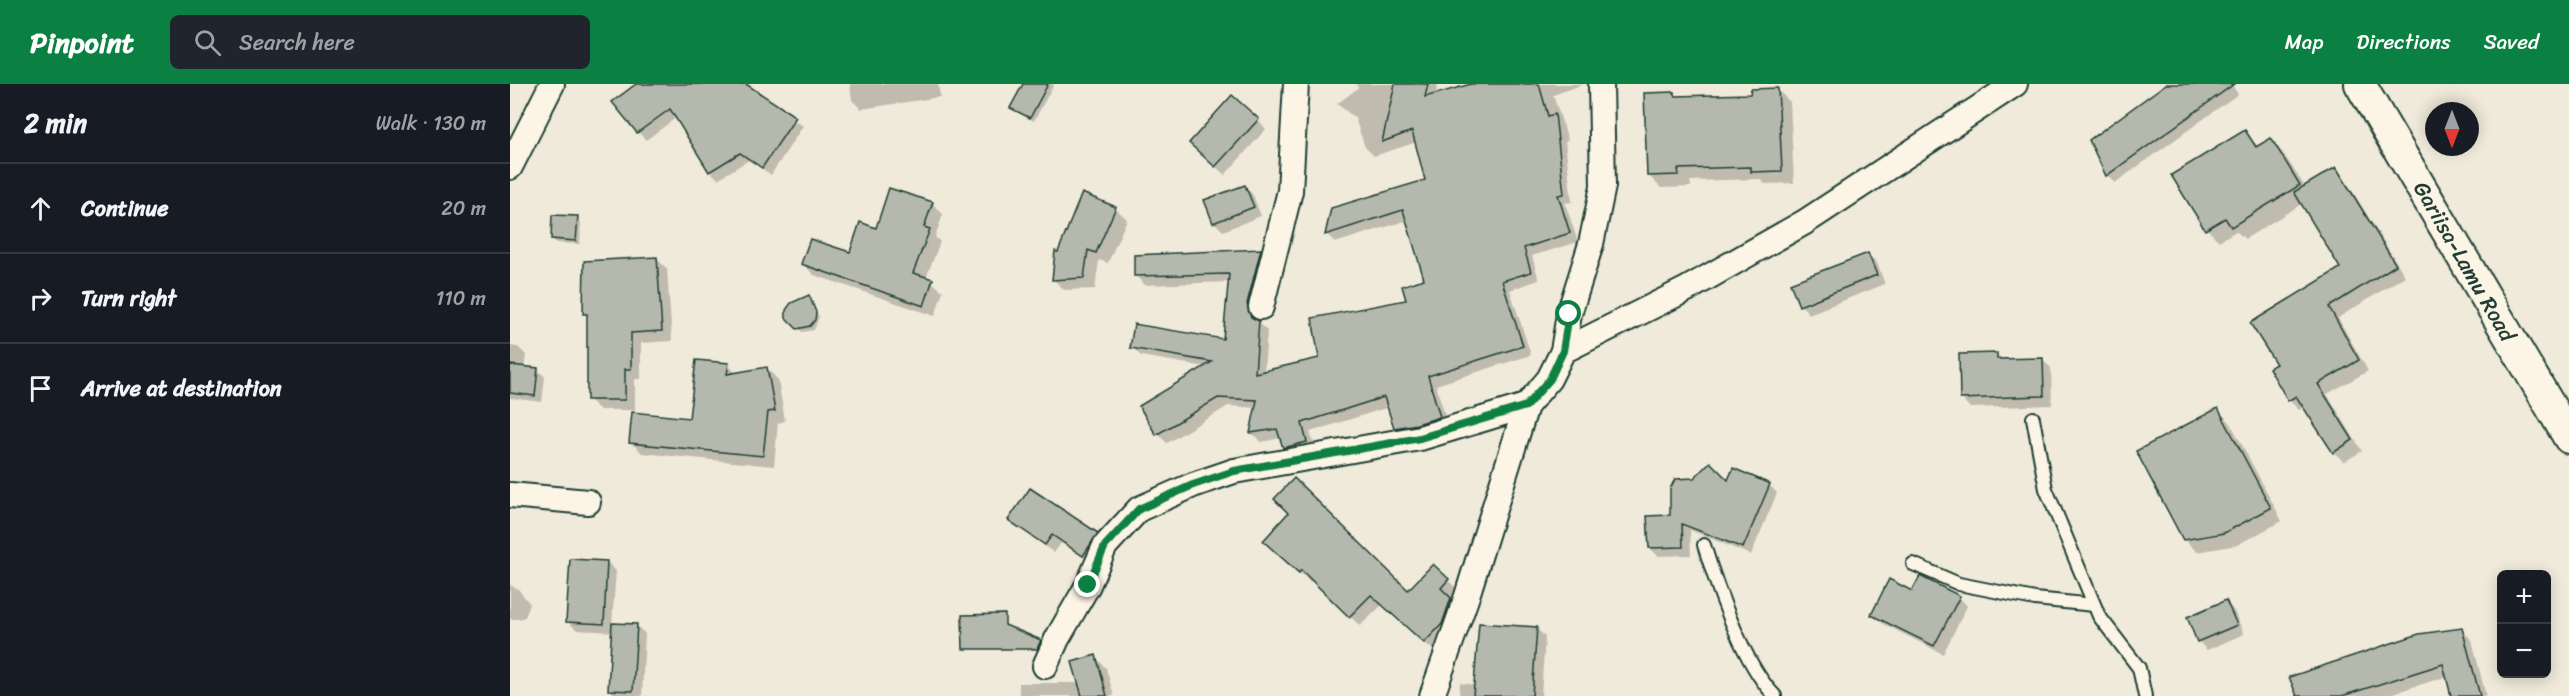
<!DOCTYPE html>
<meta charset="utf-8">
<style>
body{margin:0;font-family:Sriracha,sans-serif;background:#20242c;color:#f1f3f6}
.controls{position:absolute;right:18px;bottom:18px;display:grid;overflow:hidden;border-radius:9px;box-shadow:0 3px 15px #0003}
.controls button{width:54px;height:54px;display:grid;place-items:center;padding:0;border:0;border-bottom:2px solid #363941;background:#171b24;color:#f1f3f6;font:30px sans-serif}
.compass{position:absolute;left:1915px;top:18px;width:54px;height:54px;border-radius:50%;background:#171b24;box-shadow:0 3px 15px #0003;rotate:180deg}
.stop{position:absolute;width:18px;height:18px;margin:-14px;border:4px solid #0b8043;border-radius:50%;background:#fff}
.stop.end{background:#0b8043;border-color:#fff;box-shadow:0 2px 6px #0008}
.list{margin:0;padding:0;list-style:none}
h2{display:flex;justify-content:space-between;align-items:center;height:78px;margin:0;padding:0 24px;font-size:26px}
h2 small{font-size:20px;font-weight:400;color:#9ea1a6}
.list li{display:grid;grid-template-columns:39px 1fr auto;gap:18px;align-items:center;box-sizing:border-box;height:90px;padding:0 24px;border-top:2px solid #363941}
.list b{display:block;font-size:22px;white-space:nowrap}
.list em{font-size:20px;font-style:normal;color:#9ea1a6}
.icon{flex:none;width:33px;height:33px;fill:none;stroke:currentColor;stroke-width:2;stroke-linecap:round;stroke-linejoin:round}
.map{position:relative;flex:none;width:2059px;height:612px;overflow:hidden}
header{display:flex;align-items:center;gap:36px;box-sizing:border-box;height:84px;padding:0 30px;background:#0b8043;color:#fff}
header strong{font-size:28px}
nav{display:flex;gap:33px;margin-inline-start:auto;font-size:21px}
.search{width:420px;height:54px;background:#20242c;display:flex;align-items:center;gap:15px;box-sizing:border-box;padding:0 21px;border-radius:9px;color:#9ea1a6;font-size:22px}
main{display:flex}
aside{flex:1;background:#171b24}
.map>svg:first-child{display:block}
.shadow{fill:#0003}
.building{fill:#b5b9ad;stroke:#1f3d34;stroke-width:1.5}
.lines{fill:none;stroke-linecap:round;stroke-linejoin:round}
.service-casing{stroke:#1f3d34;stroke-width:16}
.minor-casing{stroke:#1f3d34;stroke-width:28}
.tertiary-casing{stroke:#1f3d34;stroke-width:34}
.service{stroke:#fcf5e5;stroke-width:12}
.minor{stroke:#fcf5e5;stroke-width:24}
.tertiary{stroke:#fcf5e5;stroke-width:30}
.route{stroke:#0b8043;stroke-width:8}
.labels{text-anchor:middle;stroke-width:6;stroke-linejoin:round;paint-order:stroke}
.street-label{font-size:22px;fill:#1f3d34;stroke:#fcf5e5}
</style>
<header>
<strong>Pinpoint</strong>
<div class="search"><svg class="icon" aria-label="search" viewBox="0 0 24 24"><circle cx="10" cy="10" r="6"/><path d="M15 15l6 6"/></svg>Search here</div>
<nav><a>Map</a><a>Directions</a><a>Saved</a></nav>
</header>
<main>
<aside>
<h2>2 min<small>Walk · 130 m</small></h2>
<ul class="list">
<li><svg class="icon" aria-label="ahead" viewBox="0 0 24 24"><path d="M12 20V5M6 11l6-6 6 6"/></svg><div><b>Continue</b></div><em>20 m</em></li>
<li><svg class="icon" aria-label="right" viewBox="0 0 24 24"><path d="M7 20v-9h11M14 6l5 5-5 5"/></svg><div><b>Turn right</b></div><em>110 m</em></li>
<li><svg class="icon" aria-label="arrive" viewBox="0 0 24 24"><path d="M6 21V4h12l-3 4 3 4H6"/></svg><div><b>Arrive at destination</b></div></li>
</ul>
</aside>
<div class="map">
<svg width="2059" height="612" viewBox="0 0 2059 612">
<rect width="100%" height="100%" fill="#efeada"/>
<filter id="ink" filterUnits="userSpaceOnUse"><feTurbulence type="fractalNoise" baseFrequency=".0167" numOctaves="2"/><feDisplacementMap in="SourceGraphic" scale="12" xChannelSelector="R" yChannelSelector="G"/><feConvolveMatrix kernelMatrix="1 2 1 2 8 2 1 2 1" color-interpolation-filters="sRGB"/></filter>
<g filter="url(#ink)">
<g class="shadow">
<path d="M128 0H233L293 42 261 91 239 76 208 95 200 87 167 33 136 56 128 48 104 18Z"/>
<path d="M340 0H428L430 13 351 25 342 16Z"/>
<path d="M514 0H544L524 37 502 24Z"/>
<path d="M847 0H928L926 12 967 0H1074L1043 11 1058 56 1055 57 1062 118 1055 119 1068 158 1022 172 1029 196 1000 206 1021 271 926 301 938 342 894 352 885 343 879 323 800 348 805 366 783 372 774 363 771 354 751 358 742 349 747 324 718 322 657 359 648 350 696 283 631 272 622 263 715 256 719 198 635 201 626 192 750 167 759 175 745 230 748 238 757 247 754 288 811 275 898 217 916 196 898 136 825 159 817 150 917 97 907 58 864 72 855 63 845 34 827 20 848 4Z"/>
<path d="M1659 0H1721L1728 10 1605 99 1597 91Z"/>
<path d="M1268 6 1280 18 1284 99 1255 100 1250 95 1180 97 1181 103 1151 104 1139 92 1167 13 1242 12Z"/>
<path d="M748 36 756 45 715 91 689 68Z"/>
<path d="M1734 48 1749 63 1761 56 1773 69 1795 103 1825 85 1835 95 1895 192 1828 234 1858 287 1817 310 1852 367 1834 378 1824 368 1795 323 1789 326 1779 316 1768 281 1833 184 1793 119 1735 155 1726 147 1709 157 1697 145Z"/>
<path d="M735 102 743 111 751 132 713 147 704 138Z"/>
<path d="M422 119 433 130 425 153 430 158 416 194 433 207 425 232 304 191 293 180 340 169Z"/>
<path d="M605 124 617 135 598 179 589 176 585 205 554 206 543 195 549 169Z"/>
<path d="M67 134 71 138 70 160 46 159 42 154Z"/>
<path d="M1358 170 1367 179 1375 200 1299 230 1291 221Z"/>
<path d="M146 174 157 185 162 257 131 259V295H125V326H90L79 316 78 233 75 230Z"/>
<path d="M299 213 309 233 304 246 292 248 278 234Z"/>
<path d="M0 262 8 263 16 271 14 284 27 285 35 293 32 318 0 314Z"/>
<path d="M1487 271 1492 276 1532 275 1541 284 1542 321 1460 324 1452 315Z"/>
<path d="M218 281 227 290 257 284 268 296 275 337 268 339 264 382 132 369 121 358 181 335Z"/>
<path d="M1707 325 1720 338 1772 437 1727 461 1687 468 1674 455Z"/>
<path d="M1218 398 1259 401 1267 409 1241 471 1180 446 1181 471 1148 472 1140 464 1162 433Z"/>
<path d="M500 436 587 450 596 459 582 479 551 459 544 469Z"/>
<path d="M766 467 898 508 923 482 948 506 940 515 951 525 925 568 873 520 850 542 802 495 800 498Z"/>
<path d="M97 478 106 487 102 540 127 542 135 550 132 612H106L99 605 103 548 67 546 58 538Z"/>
<path d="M0 501 8 505 20 520 15 533 9 535H0Z"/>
<path d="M1403 509 1449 513 1457 522 1433 570 1372 539 1363 531Z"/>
<path d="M1716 518 1724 527 1734 550 1697 566 1688 557Z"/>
<path d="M1027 545 1035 553 1031 612H949L950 599 965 601Z"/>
<path d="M1951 545 1962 556 1976 612H1943L1938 592 1874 612H1789Z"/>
<path d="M585 573 596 584 604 612H509V599H570Z"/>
</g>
<g class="building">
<path d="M126 0H236L286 33 252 84 230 69 199 88 160 25 127 49 102 18Z"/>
<path d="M513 0H538L520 34 500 24Z"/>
<path d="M885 0H918L915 13 961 0H1029L1038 32 1045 30 1054 110 1048 111 1060 149 1014 164 1021 188 992 197 1013 262 918 292 930 333 907 340 884 344 874 313 792 339 797 358 773 364 767 345 740 349 747 316 708 314 646 351 629 322 702 278 620 264 624 240 713 255 719 190 624 192V171L751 165 737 220 741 233 749 237 745 289 809 274 802 234 896 216 892 202 914 195 893 126 815 151 821 124 915 96 902 47 872 58Z"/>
<path d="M1656 0H1724L1596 92 1579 56Z"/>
<path d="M1268 4 1272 87 1241 88V83L1168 85 1169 91 1137 92 1134 9 1164 8 1166 12 1240 10 1241 5Z"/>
<path d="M722 11 749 35 705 83 679 59Z"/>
<path d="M1735 46 1746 63 1761 54 1790 101 1721 143 1715 134 1695 146 1661 91Z"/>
<path d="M1826 83 1886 181 1819 223 1849 276 1808 300 1843 356 1823 369 1786 312 1778 317 1759 284 1766 280 1740 239 1830 184 1784 108Z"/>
<path d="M735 101 744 123 703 139 694 116Z"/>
<path d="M379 104 423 118 414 143 420 145 403 189 423 195 414 222 291 180 300 155 340 168 350 138 366 144Z"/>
<path d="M572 109 606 123 586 169 578 166 574 194 542 196 545 167 548 168Z"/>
<path d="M42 131 68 132 66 157 41 155Z"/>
<path d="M1358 169 1367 191 1289 222 1280 199Z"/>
<path d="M147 173 152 247 121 249V285H115V316H77V230H73L74 177Z"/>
<path d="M299 211 306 228 305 236 300 242 287 245 276 234V226L281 219Z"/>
<path d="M1487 269V275L1533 274 1534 312 1450 315 1449 270Z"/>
<path d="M186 276 219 279 217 290 257 283 265 327 258 328 253 372 119 359 122 328 179 334Z"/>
<path d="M0 281 28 284 25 312 0 309Z"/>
<path d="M1708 324 1761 424 1714 449 1673 456 1626 367Z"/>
<path d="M1200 378 1218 396 1223 384 1260 400 1233 464 1172 440 1173 463 1139 464 1137 432 1160 431V405L1165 395 1184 394Z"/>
<path d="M784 394 898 506 923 480 939 495 931 504 941 514 932 540 914 559 861 511 839 533 791 486 789 489 753 457 778 429 764 415Z"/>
<path d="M520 404 588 449 573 472 542 451 535 461 498 436Z"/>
<path d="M60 475 97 477 94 540 56 538Z"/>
<path d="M1410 492 1450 512 1424 562 1361 531 1379 495 1402 507Z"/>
<path d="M1716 516 1727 541 1687 558 1677 533Z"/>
<path d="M495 530V541L531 556 527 565H453L452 531Z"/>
<path d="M102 539 127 540 123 607 98 606Z"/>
<path d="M969 539 1027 543 1022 612H963Z"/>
<path d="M1952 544 1970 612H1941L1933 580 1832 612H1787L1779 593 1909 550Z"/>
<path d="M586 571 597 612H572L562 578Z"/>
</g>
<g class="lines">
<defs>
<g id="service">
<path d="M1523 334 1536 405 1589 532 1629 584 1635 612"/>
<path d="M1194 461C1207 503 1234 581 1265 612"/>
<path d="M1403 480 1449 500 1525 515 1584 521"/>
</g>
<g id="minor">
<path d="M0 83 42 0"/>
<path d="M751 223 780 107 786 0"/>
<path d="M1053 267 1059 230 1081 160 1093 102 1091 0"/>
<path d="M0 411 78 418"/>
<path d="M535 582 547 555 578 501 595 462 629 425 683 401 724 387 910 354 1016 322"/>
<path d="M922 612 957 512 1016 322 1039 295 1053 267 1177 205 1295 138 1505 0"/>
</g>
<path id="tertiary" d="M1850 0 2059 354"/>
</defs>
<use href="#service" class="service-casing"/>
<use href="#minor" class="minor-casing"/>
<use href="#tertiary" class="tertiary-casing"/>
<use href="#service" class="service"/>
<use href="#minor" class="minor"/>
<use href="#tertiary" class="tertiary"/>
</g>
</g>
<g class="lines" filter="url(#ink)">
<path class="route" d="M578 501 595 462 629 425 683 401 724 387 910 354 1016 322 1040 295 1053 267 1059 230"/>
</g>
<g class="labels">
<g class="street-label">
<text transform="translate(1955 177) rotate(60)" y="8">Gariisa-Lamu Road</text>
</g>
</g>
</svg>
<div class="controls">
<button>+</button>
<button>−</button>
</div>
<svg class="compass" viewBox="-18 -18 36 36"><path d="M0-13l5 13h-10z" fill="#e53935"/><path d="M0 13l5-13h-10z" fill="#9ea1a6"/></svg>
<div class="stop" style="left:1059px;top:230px"></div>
<div class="stop end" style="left:578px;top:501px"></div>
</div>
</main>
